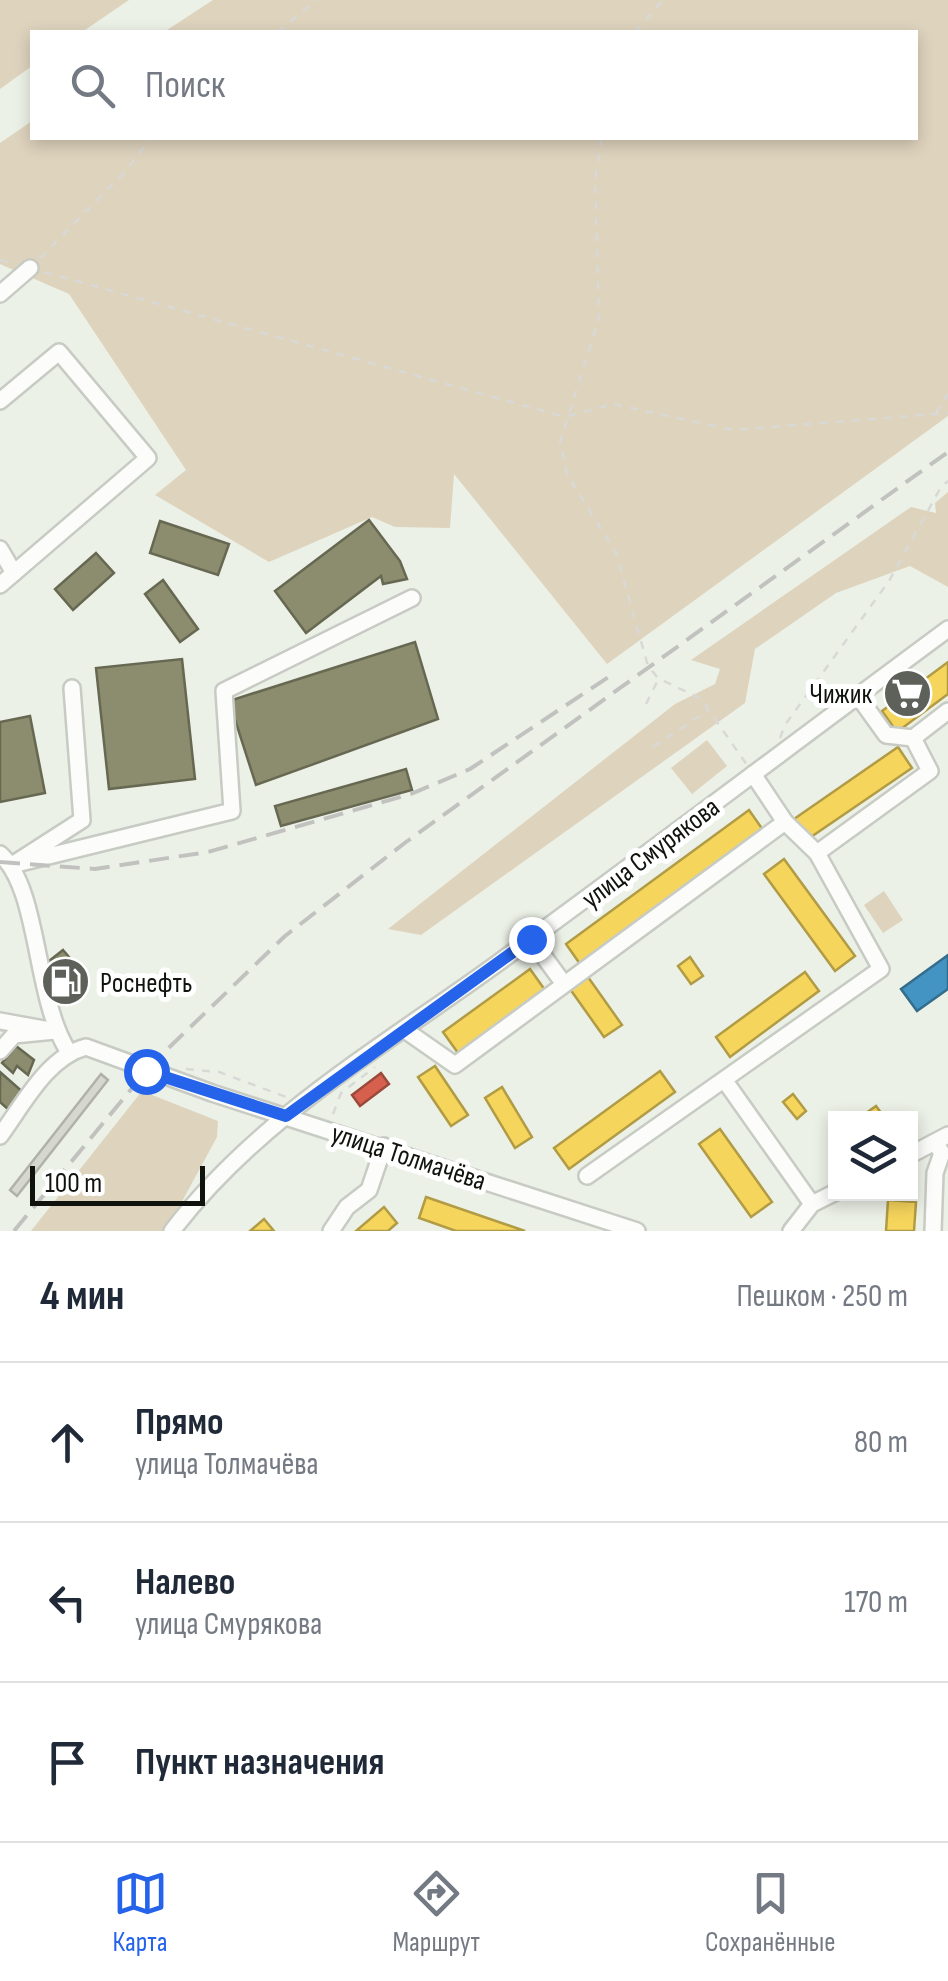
<!DOCTYPE html>
<html lang="ru">
<meta charset="utf-8">
<style>
body{margin:0;font-family:"Sofia Sans Condensed",sans-serif;background:#f2f2f3;color:#1f2937}
.controls{position:absolute;right:30px;bottom:30px;display:grid;overflow:hidden;border-radius:0px;box-shadow:0 5px 15px #0003}
.controls button{width:90px;height:90px;display:grid;place-items:center;padding:0;border:0;border-bottom:2px solid #e0e1e3;background:#fff;color:#1f2937;font:50px sans-serif}
.scale{position:absolute;left:30px;bottom:25px;width:175px;box-sizing:border-box;padding-left:10px;border:5px solid #10130d;border-top:0;font-size:28px;line-height:35px;white-space:nowrap;color:#10130d;-webkit-text-stroke:8px #fff;paint-order:stroke}
.stop{position:absolute;width:30px;height:30px;margin:-22px;border:8px solid #2563eb;border-radius:50%;background:#fff}
.stop.end{background:#2563eb;border-color:#fff;box-shadow:0 2px 10px #0008}
.list{margin:0;padding:0;list-style:none}
h2{display:flex;justify-content:space-between;align-items:center;height:130px;margin:0;padding:0 40px;font-size:42px}
h2 small{font-size:32px;font-weight:400;color:#747a83}
.list li{display:grid;grid-template-columns:65px 1fr auto;gap:30px;align-items:center;box-sizing:border-box;height:160px;padding:0 40px;border-top:2px solid #e0e1e3}
.list b{display:block;font-size:38px;white-space:nowrap}
.list p{margin:0;font-size:32px;white-space:nowrap;color:#747a83}
.list em{font-size:32px;font-style:normal;color:#747a83}
.icon{flex:none;width:55px;height:55px;fill:none;stroke:currentColor;stroke-width:2;stroke-linecap:round;stroke-linejoin:round}
.map{position:relative;flex:none;width:948px;height:1231px;overflow:hidden}
.search{position:absolute;background:#fff;box-shadow:0 5px 15px #0003;left:30px;right:30px;top:30px;height:110px;display:flex;align-items:center;gap:25px;box-sizing:border-box;padding:0 35px;border-radius:0px;color:#747a83;font-size:38px}
.sheet{height:610px;background:#fff}
nav{display:flex;justify-content:space-around;align-items:center;box-sizing:border-box;height:140px;border-top:2px solid #e0e1e3;background:#fff;font-size:28px;color:#747a83}
nav a{display:grid;justify-items:center;gap:5px}
nav .on{color:#2563eb}
.map>svg:first-child{display:block}
.green{fill:#ded3bd}
.homes{fill:#f6d55c;stroke:#b19b44;stroke-width:2.5}
.shops{fill:#d6604d;stroke:#9b493a;stroke-width:2.5}
.schools{fill:#4393c3;stroke:#346d8c;stroke-width:2.5}
.industry{fill:#8c8c6e;stroke:#676851;stroke-width:2.5}
.building{fill:#d6d8cf;stroke:#b0b1a9;stroke-width:2.5}
.lines{fill:none;stroke-linecap:round;stroke-linejoin:round}
.minor-casing{stroke:#c7cbc3;stroke-width:20}
.path{stroke:#d8d9d7;stroke-width:2.5;stroke-dasharray:8 8;stroke-linecap:butt}
.minor{stroke:#fcfdfb;stroke-width:15}
.rail{stroke:#c1c2bf;stroke-width:4;stroke-dasharray:20 10;stroke-linecap:butt}
.route{stroke:#2563eb;stroke-width:12}
.labels{text-anchor:middle;stroke-width:10;stroke-linejoin:round;paint-order:stroke}
.poi-label{font-size:28px;fill:#10130d;stroke:#fff;text-anchor:end}
.street-label{font-size:28px;fill:#10130d;stroke:#fff}
</style>
<div class="map">
<svg width="948" height="1231" viewBox="0 0 948 1231">
<rect width="100%" height="100%" fill="#ecf1e7"/>
<g class="green">
<path d="M0 0H129L82 32H32V66L0 89Z"/>
<path d="M213 0H948V416L607 664 454 474 450 528 395 527 372 517 269 562 155 495 186 470 69 294 0 264V143L32 121V138H916V32H164Z"/>
<path d="M948 492V587L910 566 836 593 755 649 745 703 421 935 388 929 675 704 715 684 720 669 691 660 911 507 936 513 935 503Z"/>
<path d="M707 740 727 766 692 794 671 768Z"/>
<path d="M884 891 903 920 883 933 864 905Z"/>
<path d="M142 1091 218 1121 217 1137 166 1231H31Z"/>
</g>
<g class="homes">
<path d="M948 662V694L897 732 882 711Z"/>
<path d="M898 747 912 768 808 839 794 819Z"/>
<path d="M749 810 763 830 580 964 566 944Z"/>
<path d="M784 859 855 956 835 971 764 874Z"/>
<path d="M690 957 703 976 691 984 678 966Z"/>
<path d="M530 969 545 990 458 1053 443 1032Z"/>
<path d="M805 972 819 991 730 1057 716 1037Z"/>
<path d="M588 977 622 1025 604 1037 570 989Z"/>
<path d="M435 1066 468 1115 451 1126 418 1077Z"/>
<path d="M660 1071 675 1092 569 1169 554 1148Z"/>
<path d="M502 1087 532 1137 515 1148 485 1098Z"/>
<path d="M793 1094 806 1111 797 1119 783 1102Z"/>
<path d="M876 1106 885 1118H859Z"/>
<path d="M720 1129 772 1202 751 1217 699 1144Z"/>
<path d="M426 1197 525 1231H456L419 1218Z"/>
<path d="M888 1200 916 1202 914 1231H886Z"/>
<path d="M384 1207 397 1223 388 1231H356Z"/>
<path d="M264 1219 274 1231H250Z"/>
</g>
<path class="shops" d="M381 1073 389 1084 360 1106 352 1095Z"/>
<path class="schools" d="M948 955V989L917 1011 901 989Z"/>
<g class="industry">
<path d="M369 520 400 561 407 579 383 584 381 576 306 633 275 591Z"/>
<path d="M160 521 229 544 218 575 150 553Z"/>
<path d="M96 553 114 573 73 610 55 589Z"/>
<path d="M163 580 198 629 180 642 145 594Z"/>
<path d="M415 642 438 719 256 785 229 701Z"/>
<path d="M182 659 195 779 109 789 96 668Z"/>
<path d="M30 716 45 793 0 802V722Z"/>
<path d="M406 769 412 790 281 826 275 806Z"/>
<path d="M63 950 75 964 56 979 44 965Z"/>
<path d="M16 1046 34 1060 28 1075 17 1066 13 1073 2 1063Z"/>
<path d="M0 1072 24 1093 9 1110 0 1102Z"/>
</g>
<path class="building" d="M101 1074 108 1080 17 1196 10 1190Z"/>
<g class="lines">
<defs>
<g id="minor">
<path d="M0 294 30 268"/>
<path d="M0 401 59 352 148 458 0 585"/>
<path d="M0 549 14 573"/>
<path d="M72 688 82 820 12 865 232 811 224 691 412 598"/>
<path d="M858 696 886 735 913 738"/>
<path d="M753 774 785 822"/>
<path d="M817 853 930 771 913 738 948 711"/>
<path d="M0 854C40 889 34 997 68 1051"/>
<path d="M531 939 564 984"/>
<path d="M0 1021 55 1031 14 1035 0 1051"/>
<path d="M405 1030 455 1065 785 822 817 853 881 969 587 1176"/>
<path d="M725 1081 812 1204"/>
<path d="M0 1136C23 1105 47 1057 86 1047L212 1093 637 1231"/>
<path d="M910 1155 948 1135"/>
<path d="M172 1231C258 1118 385 1045 498 963 649 853 798 740 948 629"/>
<path d="M331 1231 347 1207 369 1190 384 1146"/>
<path d="M791 1231 812 1204 836 1192"/>
<path d="M933 1231 935 1173 942 1153 936 1144"/>
</g>
</defs>
<use href="#minor" class="minor-casing"/>
<g class="path">
<path d="M278 32 316 0"/>
<path d="M635 32 663 0"/>
<path d="M602 138 595 179 599 319 560 442 567 474 616 553 648 666 658 678 701 699 747 765"/>
<path d="M40 258 124 173 151 138"/>
<path d="M0 260 13 264"/>
<path d="M44 272 565 417 613 404 733 430 948 413"/>
<path d="M936 413 948 394"/>
<path d="M646 704 658 680"/>
<path d="M780 738 785 725 889 581 941 487 948 481"/>
<path d="M653 747 709 710"/>
<path d="M186 1069 219 1072 289 1098"/>
<path d="M333 1114 341 1093 375 1067"/>
</g>
<use href="#minor" class="minor"/>
<g class="rail">
<path d="M0 862 95 869 208 852 411 794 470 769 610 676"/>
<path d="M14 1231 152 1064 285 936 406 842 948 452"/>
</g>
</g>
<g class="lines">
<path class="route" d="M146 1071 286 1116 531 939"/>
</g>
<defs>
<symbol id="supermarket-disc" viewBox="-11 -11 22 22"><circle r="9.5" fill="#5d6159" stroke="#fff"/><path d="M-6-5.5h2.5l.6 2H6L4.5 2H-2.5L-4.4-4H-6ZM-1.5 3.2a1.3 1.3 0 1 0 .1 0ZM3 3.2a1.3 1.3 0 1 0 .1 0Z" fill="#fff"/></symbol>
<symbol id="fuel-disc" viewBox="-11 -11 22 22"><circle r="9.5" fill="#5d6159" stroke="#fff"/><path d="M-5.5-6h7V0h2V4h1.3V-2.5L3-4.5l.8-.8L6-3V5H2.5V1h-1V6h-7ZM-4.2-4.7v3.2H.2V-4.7Z" fill="#fff"/></symbol>
</defs>
<g fill-rule="evenodd">
<use href="#supermarket-disc" x="880" y="666" width="55" height="55"/>
<use href="#fuel-disc" x="38" y="954" width="55" height="55"/>
</g>
<g class="labels">
<g class="poi-label">
<text x="872" y="703">Чижик</text>
<text x="100" y="992" text-anchor="start">Роснефть</text>
</g>
<g class="street-label">
<text transform="translate(650 852) rotate(-37)" y="10">улица Смурякова</text>
<text transform="translate(409 1156) rotate(18)" y="10">улица Толмачёва</text>
</g>
</g>
</svg>
<div class="controls">
<button><svg class="icon" aria-label="layers" viewBox="0 0 24 24"><path d="M12 4l9 5-9 5-9-5zM3 14l9 5 9-5"/></svg></button>
</div>
<div class="scale">100 m</div>
<div class="stop" style="left:146px;top:1071px"></div>
<div class="stop end" style="left:531px;top:939px"></div>
<div class="search"><svg class="icon" aria-label="search" viewBox="0 0 24 24"><circle cx="10" cy="10" r="6"/><path d="M15 15l6 6"/></svg>Поиск</div>
</div>
<section class="sheet">
<h2>4 мин<small>Пешком · 250 m</small></h2>
<ul class="list">
<li><svg class="icon" aria-label="ahead" viewBox="0 0 24 24"><path d="M12 20V5M6 11l6-6 6 6"/></svg><div><b>Прямо</b><p>улица Толмачёва</p></div><em>80 m</em></li>
<li><svg class="icon" aria-label="left" viewBox="0 0 24 24"><path d="M17 20v-9H6M10 6l-5 5 5 5"/></svg><div><b>Налево</b><p>улица Смурякова</p></div><em>170 m</em></li>
<li><svg class="icon" aria-label="arrive" viewBox="0 0 24 24"><path d="M6 21V4h12l-3 4 3 4H6"/></svg><div><b>Пункт назначения</b></div></li>
</ul>
</section>
<nav>
<a class="on"><svg class="icon" aria-label="map" viewBox="0 0 24 24"><path d="M3 6l6-2 6 2 6-2v14l-6 2-6-2-6 2zM9 4v14M15 6v14"/></svg>Карта</a>
<a><svg class="icon" aria-label="directions" viewBox="0 0 24 24"><path d="M12 3l9 9-9 9-9-9zM9 14v-3h6M13 9l2 2-2 2"/></svg>Маршрут</a>
<a><svg class="icon" aria-label="saved" viewBox="0 0 24 24"><path d="M7 4h10v16l-5-4-5 4z"/></svg>Сохранённые</a>
</nav>
